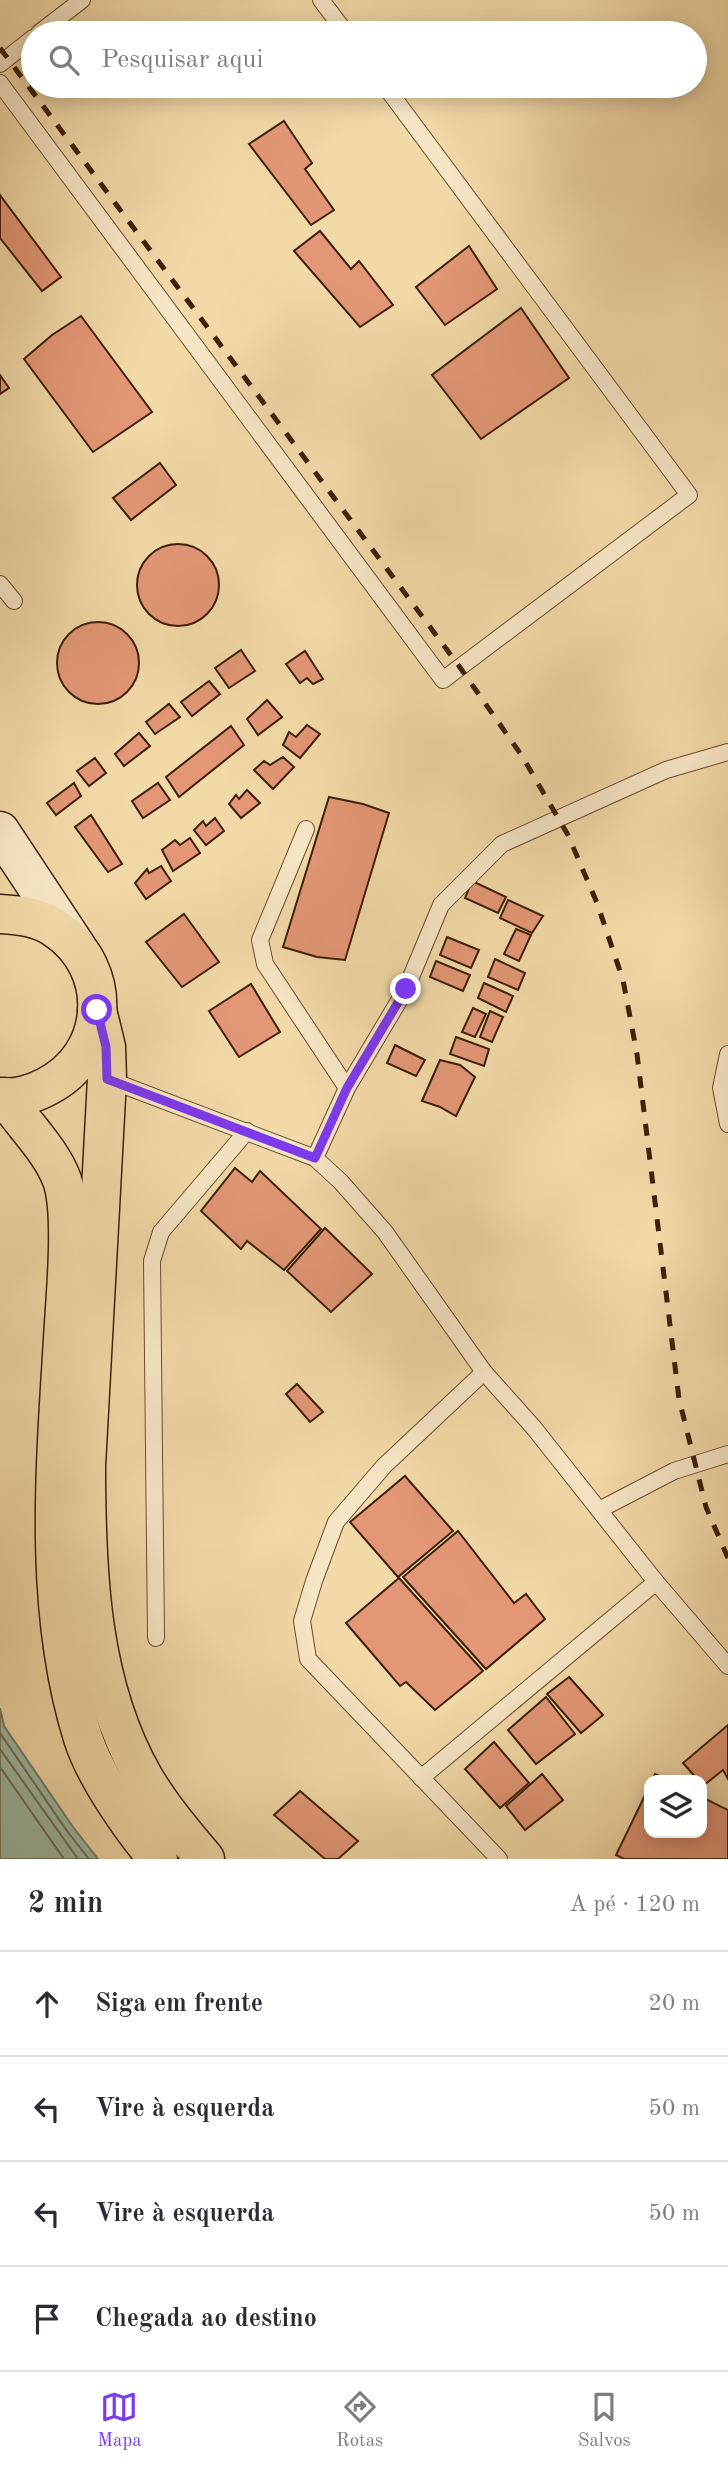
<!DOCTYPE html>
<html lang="pt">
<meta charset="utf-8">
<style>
body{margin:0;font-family:"Old Standard TT",serif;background:#f2f2f3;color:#2b2b33}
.controls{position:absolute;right:21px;bottom:21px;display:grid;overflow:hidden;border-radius:14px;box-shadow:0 4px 18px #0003}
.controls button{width:63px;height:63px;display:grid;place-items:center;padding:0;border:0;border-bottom:2px solid #e1e1e2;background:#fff;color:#2b2b33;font:35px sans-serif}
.stop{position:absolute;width:21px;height:21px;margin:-16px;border:5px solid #7c3aed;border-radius:50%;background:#fff}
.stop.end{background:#7c3aed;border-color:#fff;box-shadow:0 2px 7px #0008}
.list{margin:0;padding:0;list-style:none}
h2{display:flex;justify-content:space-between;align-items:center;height:91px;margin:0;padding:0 28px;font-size:30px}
h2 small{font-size:23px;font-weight:400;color:#7c7c81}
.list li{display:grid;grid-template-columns:46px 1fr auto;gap:21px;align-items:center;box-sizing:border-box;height:105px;padding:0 28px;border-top:2px solid #e1e1e2}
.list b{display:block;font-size:26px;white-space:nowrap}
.list em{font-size:23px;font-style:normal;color:#7c7c81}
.icon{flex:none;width:38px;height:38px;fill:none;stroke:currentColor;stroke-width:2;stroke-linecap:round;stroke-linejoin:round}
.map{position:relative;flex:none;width:728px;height:1859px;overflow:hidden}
.search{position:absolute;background:#fff;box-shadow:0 4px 18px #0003;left:21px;right:21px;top:21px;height:77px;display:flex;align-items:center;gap:18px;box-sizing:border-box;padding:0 24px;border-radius:38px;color:#7c7c81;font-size:26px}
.sheet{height:511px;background:#fff}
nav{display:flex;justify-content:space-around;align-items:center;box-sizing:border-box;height:98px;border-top:2px solid #e1e1e2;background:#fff;font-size:19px;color:#7c7c81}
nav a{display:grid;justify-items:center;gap:4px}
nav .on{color:#7c3aed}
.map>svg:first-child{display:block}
.water{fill:#9bbaa6;stroke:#767c67;stroke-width:2}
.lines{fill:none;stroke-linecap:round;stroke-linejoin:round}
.shore{stroke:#6c6c57;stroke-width:2}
.building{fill:#e39776;stroke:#3e1f08;stroke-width:2}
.service-casing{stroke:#6b4e30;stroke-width:18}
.secondary-casing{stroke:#3e1f08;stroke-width:41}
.primary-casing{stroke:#3e1f08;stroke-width:41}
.service{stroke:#f7e6c6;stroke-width:16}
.secondary{stroke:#f7e6c6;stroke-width:38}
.primary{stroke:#f2d9a8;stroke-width:38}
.rail{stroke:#3e1f08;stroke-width:5;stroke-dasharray:12 12;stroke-linecap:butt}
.route{stroke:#7c3aed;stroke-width:9}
</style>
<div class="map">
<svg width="728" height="1859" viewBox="0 0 728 1859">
<rect width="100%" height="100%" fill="#f2d9a8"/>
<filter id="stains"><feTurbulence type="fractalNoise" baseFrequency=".00286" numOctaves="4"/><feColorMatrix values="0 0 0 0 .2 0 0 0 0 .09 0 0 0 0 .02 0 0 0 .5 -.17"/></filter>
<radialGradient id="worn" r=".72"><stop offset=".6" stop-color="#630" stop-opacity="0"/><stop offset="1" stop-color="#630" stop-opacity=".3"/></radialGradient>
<path class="water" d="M0 1708 4 1726 73 1827 98 1859H0Z"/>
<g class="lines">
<g class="shore">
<path d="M0 1733 67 1831 89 1859"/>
<path d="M0 1749 78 1859"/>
<path d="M0 1767 64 1859"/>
</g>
</g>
<g class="building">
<path d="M284 121 312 163 305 169 334 210 311 225 249 144Z"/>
<path d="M0 195 61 277 42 291 0 238Z"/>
<path d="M320 231 351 269 359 261 393 305 360 327 294 251Z"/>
<path d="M469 246 497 289 445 325 416 287Z"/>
<path d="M521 308 569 378 481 439 432 375Z"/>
<path d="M81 316 152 412 93 452 24 359 52 335Z"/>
<path d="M0 375 9 388 0 394Z"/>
<path d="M160 463 176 485 131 520 113 498Z"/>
<circle cx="178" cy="585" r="41"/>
<circle cx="98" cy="663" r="41"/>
<path d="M241 650 255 671 229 688 215 668Z"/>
<path d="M305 651 323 679 313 684 307 678 300 683 286 664Z"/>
<path d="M209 681 220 694 192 716 181 702Z"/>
<path d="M267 700 282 717 258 735 247 719Z"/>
<path d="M169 704 180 717 155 734 146 722Z"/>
<path d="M307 725 320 734 300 758 283 745 289 732 296 737Z"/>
<path d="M231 726 244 745 179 797 166 777Z"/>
<path d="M139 733 150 746 124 766 115 754Z"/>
<path d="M283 757 294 767 273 789 254 770 264 761 270 765Z"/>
<path d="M95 758 106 773 89 786 77 771Z"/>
<path d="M74 783 81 796 56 815 47 803Z"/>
<path d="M158 783 170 800 143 818 132 801Z"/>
<path d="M247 790 260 803 241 818 229 804 236 795 239 799Z"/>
<path d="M329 797 363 804 389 813 345 960 317 957 283 947Z"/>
<path d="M91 815 122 864 108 872 75 827Z"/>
<path d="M215 818 224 831 206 845 194 830 203 821 206 826Z"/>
<path d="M190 838 200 853 173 871 162 850 175 840 180 845Z"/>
<path d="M161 866 171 881 146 899 135 883 147 869 149 873Z"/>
<path d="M472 881 506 897 498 913 465 898Z"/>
<path d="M508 900 543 916 532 933 500 918Z"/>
<path d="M184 914 219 962 182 987 146 942Z"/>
<path d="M516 929 531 935 519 961 504 954Z"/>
<path d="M447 937 479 950 471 968 440 955Z"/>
<path d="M495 959 525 973 518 990 488 977Z"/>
<path d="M436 961 470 975 463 991 430 977Z"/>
<path d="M484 983 513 996 506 1012 478 998Z"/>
<path d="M251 984 280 1032 239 1057 209 1011Z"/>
<path d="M473 1008 486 1014 475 1037 462 1032Z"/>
<path d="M490 1011 503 1017 492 1042 480 1037Z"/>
<path d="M456 1037 489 1049 484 1066 450 1054Z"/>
<path d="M395 1045 425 1060 416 1076 387 1063Z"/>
<path d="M440 1060 460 1065 475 1077 456 1116 440 1107 422 1101Z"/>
<path d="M235 1168 252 1182 260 1171 321 1229 284 1270 247 1241 241 1249 201 1211Z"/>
<path d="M325 1228 372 1274 331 1312 287 1271Z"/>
<path d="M297 1384 323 1412 310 1422 286 1394Z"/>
<path d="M405 1476 453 1531 398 1577 350 1522Z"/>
<path d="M458 1531 514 1603 526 1594 545 1619 486 1669 403 1577Z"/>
<path d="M399 1578 483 1671 435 1710 406 1682 400 1686 346 1623Z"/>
<path d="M569 1677 603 1715 581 1733 547 1694Z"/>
<path d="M546 1697 575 1734 536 1764 508 1730Z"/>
<path d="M728 1725V1779L723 1770 703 1786 702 1780H698L683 1763Z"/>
<path d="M494 1742 529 1783 500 1808 465 1769Z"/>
<path d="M542 1774 563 1800 525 1830 506 1806Z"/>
<path d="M655 1774 668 1780H652Z"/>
<path d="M649 1787V1833H702V1797L728 1810V1859H624L616 1855Z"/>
<path d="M300 1791 358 1841 338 1859H325L274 1815Z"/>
</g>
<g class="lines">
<defs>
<g id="service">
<path d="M321 0 346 33"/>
<path d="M39 33 82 0"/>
<path d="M0 64 33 38"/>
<path d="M0 83 443 680 689 495 385 86"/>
<path d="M0 584 14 601"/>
<path d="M306 829 260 940 265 964 347 1088"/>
<path d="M728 1054 721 1088 728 1124"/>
<path d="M107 1079 315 1158 341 1182 385 1232 484 1372 534 1428 656 1582 728 1666"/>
<path d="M315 1158 347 1088 406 989 441 905 502 844 666 770 728 752"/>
<path d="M484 1372 384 1466 336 1522 314 1581 302 1621 308 1659 499 1859"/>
<path d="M599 1510 674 1471 728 1454"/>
<path d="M156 1638 152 1261 161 1232 247 1131"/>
<path d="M421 1778 656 1582"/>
</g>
<path id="secondary" d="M0 831 76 946"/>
<g id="primary">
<path d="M0 914C19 915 40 917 56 929 115 969 110 1055 46 1087 33 1094 15 1099 0 1097"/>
<path d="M97 1010 106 1047 107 1079 86 1466C86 1571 90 1685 144 1778 161 1807 183 1833 205 1859"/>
<path d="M5 1097C23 1124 51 1150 62 1180 74 1214 65 1301 63 1339 55 1471 43 1610 83 1738 95 1776 132 1829 158 1859"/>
</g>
</defs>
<use href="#service" class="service-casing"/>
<use href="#secondary" class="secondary-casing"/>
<use href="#primary" class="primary-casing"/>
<use href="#service" class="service"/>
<use href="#secondary" class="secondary"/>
<use href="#primary" class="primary"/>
<path class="rail" d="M0 48 459 666 522 756 568 835 597 903 623 980 637 1054 679 1399 706 1507 728 1558"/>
</g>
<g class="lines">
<path class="route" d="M97 1010 106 1047 107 1079 315 1158 347 1088 406 989"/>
</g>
<rect width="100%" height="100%" filter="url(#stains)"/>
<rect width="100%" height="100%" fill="url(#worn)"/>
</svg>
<div class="controls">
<button><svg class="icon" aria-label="layers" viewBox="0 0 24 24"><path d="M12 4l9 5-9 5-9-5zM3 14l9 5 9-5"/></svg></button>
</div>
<div class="stop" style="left:97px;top:1010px"></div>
<div class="stop end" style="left:406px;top:989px"></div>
<div class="search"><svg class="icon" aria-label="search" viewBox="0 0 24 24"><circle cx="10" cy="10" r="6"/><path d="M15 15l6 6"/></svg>Pesquisar aqui</div>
</div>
<section class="sheet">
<h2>2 min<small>A pé · 120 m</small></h2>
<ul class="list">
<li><svg class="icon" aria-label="ahead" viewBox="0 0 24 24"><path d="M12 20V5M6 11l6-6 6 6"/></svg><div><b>Siga em frente</b></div><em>20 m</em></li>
<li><svg class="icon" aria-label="left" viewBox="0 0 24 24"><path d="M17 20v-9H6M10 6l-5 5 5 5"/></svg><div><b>Vire à esquerda</b></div><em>50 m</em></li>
<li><svg class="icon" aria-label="left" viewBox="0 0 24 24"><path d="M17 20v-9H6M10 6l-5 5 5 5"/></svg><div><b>Vire à esquerda</b></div><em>50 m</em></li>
<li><svg class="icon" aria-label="arrive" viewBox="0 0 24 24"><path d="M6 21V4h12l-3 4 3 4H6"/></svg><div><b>Chegada ao destino</b></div></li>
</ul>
</section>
<nav>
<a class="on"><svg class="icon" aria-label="map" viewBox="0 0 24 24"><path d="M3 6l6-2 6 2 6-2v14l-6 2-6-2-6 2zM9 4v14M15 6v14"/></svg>Mapa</a>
<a><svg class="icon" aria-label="directions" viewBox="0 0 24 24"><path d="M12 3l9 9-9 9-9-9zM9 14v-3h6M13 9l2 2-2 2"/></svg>Rotas</a>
<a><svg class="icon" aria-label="saved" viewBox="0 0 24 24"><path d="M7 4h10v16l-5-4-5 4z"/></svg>Salvos</a>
</nav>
